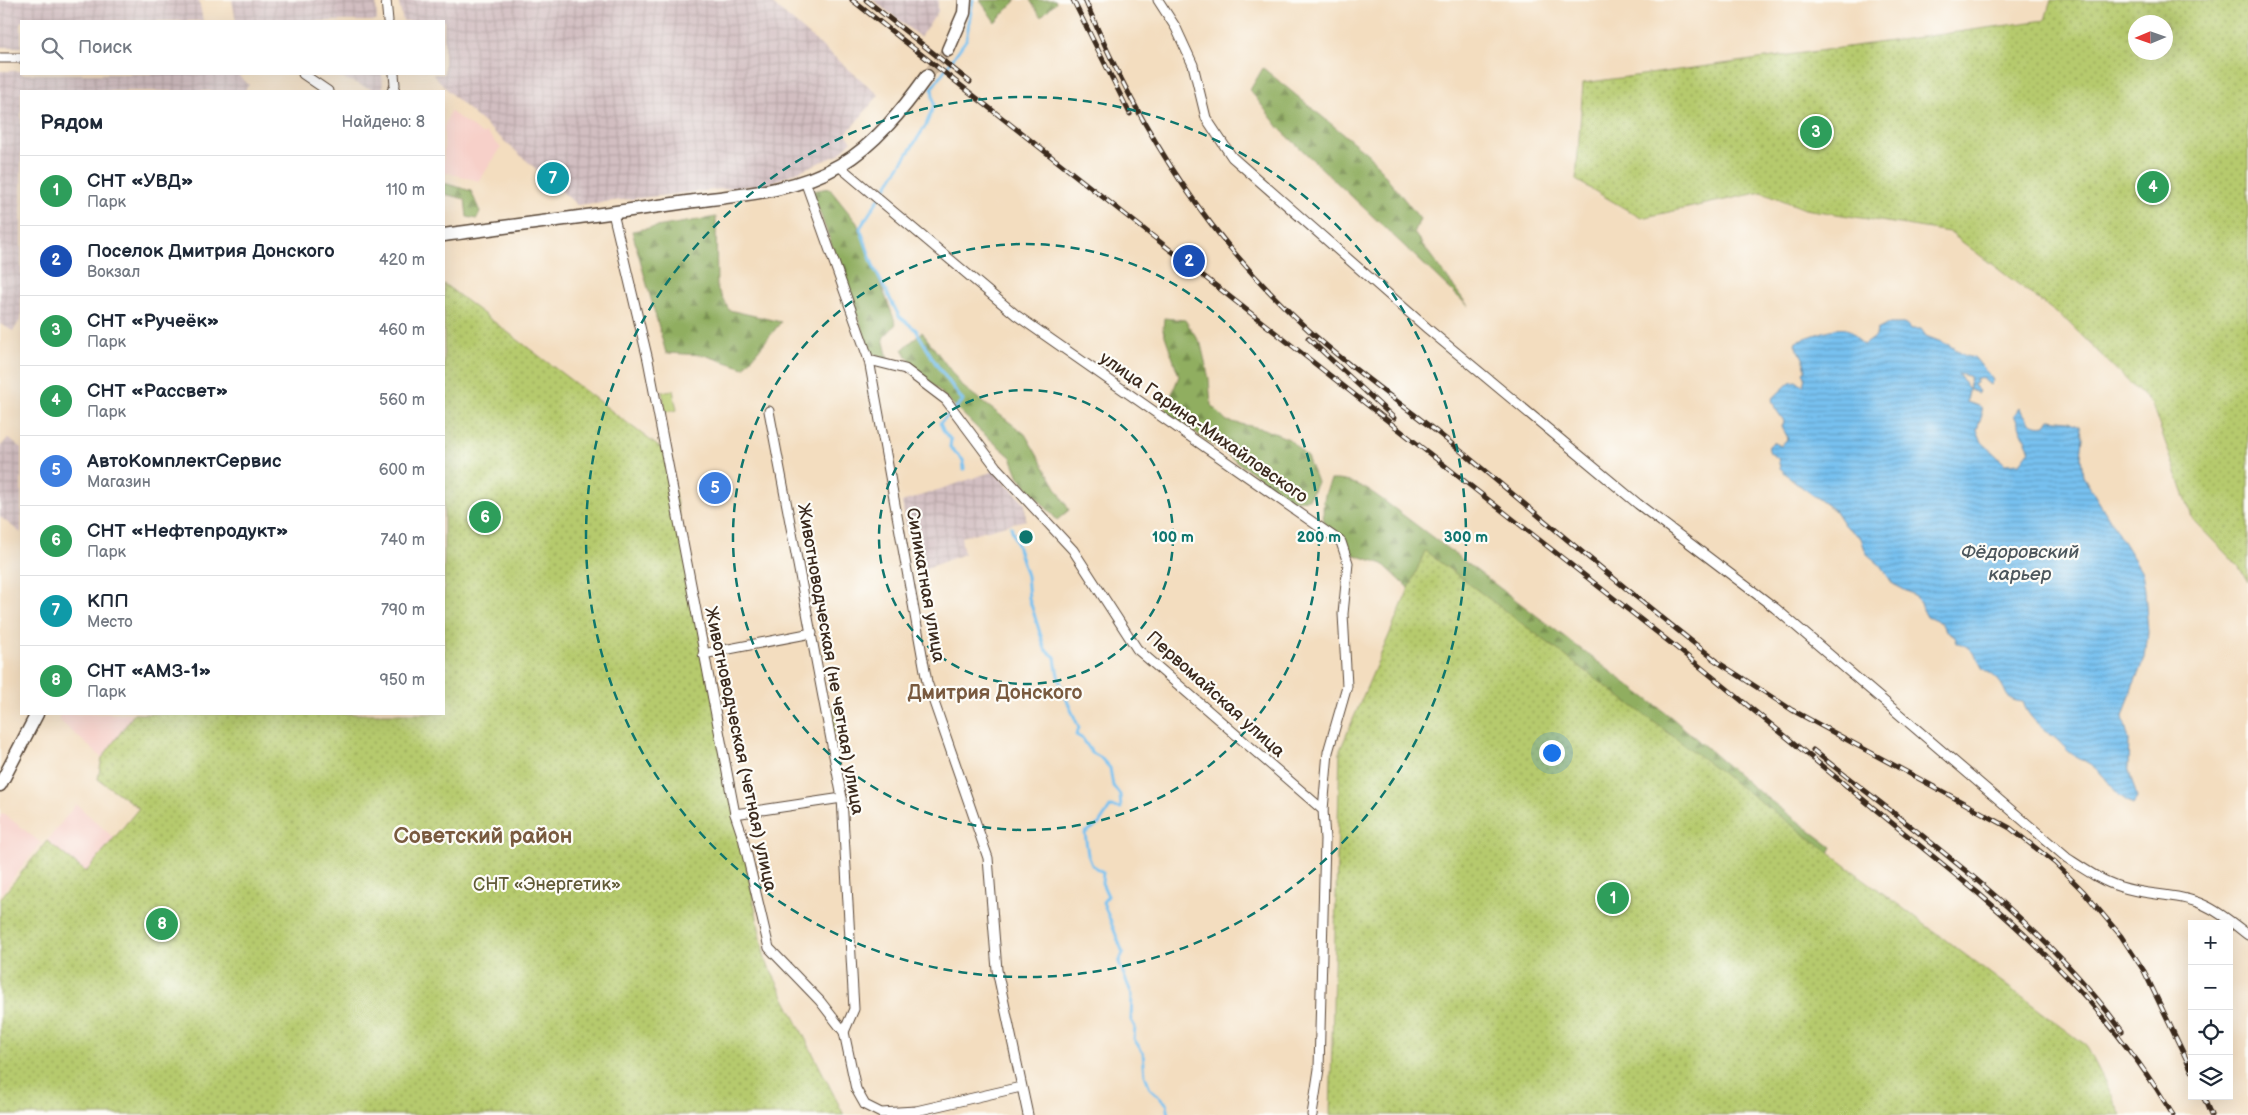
<!DOCTYPE html>
<html lang="ru">
<meta charset="utf-8">
<style>
body{margin:0;font-family:"Balsamiq Sans",sans-serif;background:#f2f2f3;color:#1f2937}
.controls{position:absolute;right:15px;bottom:15px;display:grid;overflow:hidden;border-radius:0px;box-shadow:0 5px 20px #0002}
.controls button{width:45px;height:45px;display:grid;place-items:center;padding:0;border:0;border-bottom:1px solid #e0e1e3;background:#fff;color:#1f2937;font:25px sans-serif}
.compass{position:absolute;left:2128px;top:15px;width:45px;height:45px;border-radius:50%;background:#fff;box-shadow:0 5px 20px #0002;rotate:268deg}
.you{position:absolute;left:1551px;top:752px;width:18px;height:18px;margin:-12px;border:4px solid #fff;border-radius:50%;background:#1a73e8;box-shadow:0 0 0 8px #1a73e833}
.badge{display:grid;place-items:center;width:32px;height:32px;border-radius:50%;background:#111827;color:#fff;font-size:16px;font-weight:700}
.pin{position:absolute;translate:-50% -50%;border:2px solid #fff;box-shadow:0 1px 5px #0006}
.list{margin:0;padding:0;list-style:none}
h2{display:flex;justify-content:space-between;align-items:center;height:65px;margin:0;padding:0 20px;font-size:21px}
h2 small{font-size:16px;font-weight:400;color:#747a83}
.list li{display:grid;grid-template-columns:32px 1fr auto;gap:15px;align-items:center;box-sizing:border-box;height:70px;padding:0 20px;border-top:1px solid #e0e1e3}
.list b{display:block;font-size:19px;white-space:nowrap}
.list p{margin:0;font-size:16px;white-space:nowrap;color:#747a83}
.list em{font-size:16px;font-style:normal;color:#747a83}
.icon{flex:none;width:28px;height:28px;fill:none;stroke:currentColor;stroke-width:2;stroke-linecap:round;stroke-linejoin:round}
.map{position:relative;flex:none;width:2248px;height:1115px;overflow:hidden}
.search{position:absolute;background:#fff;box-shadow:0 5px 20px #0002;left:20px;top:20px;width:425px;height:55px;display:flex;align-items:center;gap:12px;box-sizing:border-box;padding:0 18px;border-radius:0px;color:#747a83;font-size:19px}
.panel{position:absolute;background:#fff;box-shadow:0 5px 20px #0002;left:20px;top:90px;width:425px;height:625px;border-radius:0px}
.map>svg:first-child{display:block}
.built{fill:#f7d0c9}
.industrial{fill:url(#industrial-grid)}
.forest{fill:url(#forest-firs);stroke:#666c3f}
.park{fill:#b6ca6d;stroke:#787a46}
.garden{fill:url(#garden-dots);stroke:#787a46;fill-rule:evenodd}
.water{fill:url(#water-rules);stroke:#597687}
.lines{fill:none;stroke-linecap:round;stroke-linejoin:round}
.stream{stroke:#77c1f0;stroke-width:3}
.secondary-tunnel{stroke:#ceb99f;stroke-width:12;stroke-dasharray:12 6;stroke-linecap:butt}
.street-casing{stroke:#574536;stroke-width:11}
.secondary-casing{stroke:#574536;stroke-width:15}
.street{stroke:#fff;stroke-width:9}
.secondary{stroke:#fff;stroke-width:12}
.rail-casing{stroke:#3b2a1e;stroke-width:5}
.rail{stroke:#fdfcf7;stroke-width:3;stroke-dasharray:9;stroke-linecap:butt}
.ring{fill:none;stroke:#0f766e;stroke-width:2.5;stroke-dasharray:9 6}
.labels{text-anchor:middle;stroke-width:4.5;stroke-linejoin:round;paint-order:stroke}
.street-label{font-size:18px;fill:#3b2a1e;stroke:#fdfcf7}
.park-label{font-size:18px;fill:#605a36;stroke:#fdfcf7}
.water-label{font-size:19px;font-style:italic;fill:#4d575d;stroke:#fdfcf7}
.quarter-label{font-size:20px;font-weight:bold;fill:#795a3f;stroke:#fdfcf7}
.district-label{font-size:22px;font-weight:bold;fill:#795a3f;stroke:#fdfcf7}
.centre{fill:#0f766e;stroke:#fdfcf7;stroke-width:2.5}
.ring-label{font-size:15px;text-anchor:middle;font-weight:bold;fill:#0f766e;stroke:#fdfcf7;stroke-width:4.5;stroke-linejoin:round;paint-order:stroke}
</style>
<div class="map">
<svg width="2248" height="1115" viewBox="0 0 2248 1115">
<defs>
<pattern id="industrial-grid" width="8" height="8" patternUnits="userSpaceOnUse" patternTransform="scale(1.25)"><rect width="8" height="8" fill="#d2bec1"/><path d="M0 4h8M4 0v8" fill="none" stroke="#b5a3a5"/></pattern>
<pattern id="forest-firs" width="22" height="20" patternUnits="userSpaceOnUse" patternTransform="scale(1.25)"><rect width="22" height="20" fill="#90ae60"/><path d="M5 1l3.5 6h-7zM16 11l3.5 6h-7z" fill="#778e4f"/></pattern>
<pattern id="garden-dots" width="8" height="8" patternUnits="userSpaceOnUse" patternTransform="scale(1.25)"><rect width="8" height="8" fill="#b6ca6d"/><path d="M2 2h.1M6 6h.1" fill="none" stroke="#95a459" stroke-width="1.8" stroke-linecap="round"/></pattern>
<pattern id="water-rules" width="6" height="5" patternUnits="userSpaceOnUse" patternTransform="scale(1.25)"><rect width="6" height="5" fill="#77c1f0"/><path d="M0 2.5h6" fill="none" stroke="#639dc2"/></pattern>
</defs>
<rect width="100%" height="100%" fill="#fdfcf7"/>
<filter id="ink" filterUnits="userSpaceOnUse"><feTurbulence type="fractalNoise" baseFrequency=".02" numOctaves="2"/><feDisplacementMap in="SourceGraphic" scale="10" xChannelSelector="R" yChannelSelector="G"/><feConvolveMatrix kernelMatrix="1 2 1 2 8 2 1 2 1" color-interpolation-filters="sRGB"/></filter>
<filter id="wash" filterUnits="userSpaceOnUse"><feTurbulence type="fractalNoise" baseFrequency=".0096" numOctaves="4" result="noise"/><feDisplacementMap in="SourceGraphic" scale="20" xChannelSelector="R" yChannelSelector="G"/><feGaussianBlur stdDeviation="1.12" result="paint"/><feColorMatrix in="noise" values="0 0 0 0 0 0 0 0 0 0 0 0 0 0 0 0 0 1.4 0 .05"/><feComposite in="paint" operator="in"/></filter>
<g filter="url(#wash)">
<rect width="100%" height="100%" fill="#f3ddbf"/>
<g class="built">
<path d="M450 111 483 135 486 132 501 148 479 181 444 172V127Z"/>
<path d="M61 714H134L102 758 58 719Z"/>
<path d="M76 804 114 838 86 872 47 841Z"/>
<path d="M3 813 41 843 0 895V816Z"/>
</g>
<g class="industrial">
<path d="M0 0H199L203 21H21V47H0Z"/>
<path d="M232 0H376L377 21H236Z"/>
<path d="M398 0H768L879 95 846 134 852 141 838 155 768 184 577 205 454 97 433 74H444V21H403Z"/>
<path d="M873 0H938V12L920 37Z"/>
<path d="M0 71H21V74H237L249 85 244 91H21V319L13 331 0 324Z"/>
<path d="M331 74H382L383 91H377Z"/>
<path d="M8 438 21 448V533L0 517V447Z"/>
<path d="M994 471 1025 503 1026 520 961 537 964 554 914 573 902 502Z"/>
</g>
<g class="forest">
<path d="M980 0H1017L995 22Z"/>
<path d="M1030 0H1055L1056 2 1041 17Z"/>
<path d="M1263 68 1369 155 1420 219 1414 233 1468 306 1280 129 1250 90Z"/>
<path d="M444 183 471 191 480 212 477 219 467 217 465 199 444 194Z"/>
<path d="M829 188 857 223 896 324 883 338 888 359 871 353 812 191Z"/>
<path d="M716 217 717 288 729 310 781 322 744 368 704 355 666 353 632 231Z"/>
<path d="M1164 318 1185 320 1201 344 1209 379 1211 405 1227 421 1264 429 1289 439 1307 457 1317 482 1309 499 1291 500 1165 411 1179 376 1163 330Z"/>
<path d="M922 332 962 386 1025 434 1069 510 1057 520 1019 477 1011 457 978 429 911 363 903 349Z"/>
<path d="M1331 480C1357 479 1375 494 1395 509L1671 717 1751 786 1832 847 1806 897 1421 600 1383 564 1352 554 1341 535 1324 524C1322 506 1323 496 1331 480Z"/>
</g>
<g class="park">
<path d="M673 390 677 410 666 412 662 392Z"/>
<path d="M834 709 839 732 833 733 828 710Z"/>
</g>
<g class="garden">
<path d="M2051 0H2248V582L2239 567 2193 520 2152 405 2067 321 1949 232 1805 209 1762 192 1641 218 1576 180 1583 83 2045 20ZM2136 22H2166V52H2136Z"/>
<path d="M444 284 667 453 765 959 844 1115H0V899L47 841 86 872 139 808 98 779 102 758 134 714H444Z"/>
<path d="M1425 551 2086 1045 2122 1115H1330L1340 750Z"/>
</g>
<path class="water" d="M1888 324H1906L1911 329H1921L1926 336 1949 345 1965 356 1975 358 1993 380 1990 385 1983 379 1976 378 1977 383 1973 385 1979 391 1978 393 1970 390 1969 376 1958 374 1969 389 1967 402 1981 407 1982 415 1977 430 1982 442 2005 464 2020 463 2030 450 2014 415 2019 408C2026 419 2032 428 2046 425L2050 419 2069 421 2080 426 2083 438 2081 456 2083 476 2142 572 2145 590 2148 633 2145 658 2132 688 2123 717 2129 740 2128 767 2137 798 2133 804C2114 796 2110 780 2095 768 2089 762 2079 759 2072 754 2066 750 2061 743 2055 738 2042 728 2028 718 2023 702 2002 700 2009 692 1998 680 1994 675 1987 672 1982 668 1980 659 1966 642 1957 643L1955 637 1946 631 1941 623 1927 617 1916 596 1893 584 1880 565 1866 553 1861 538 1844 525 1835 511 1795 482 1780 468 1778 458 1770 453 1768 447 1773 442 1781 446 1788 438 1782 427 1784 421 1775 408 1772 399 1790 382 1796 381 1803 386 1805 377 1803 372 1806 370 1803 358 1795 344 1796 341C1808 338 1838 324 1849 330 1854 333 1859 341 1863 345L1876 336 1877 330Z"/>
<g class="lines">
<g class="stream">
<path d="M964 469 963 460 950 447 951 440 944 432 940 423 963 401 936 364 916 330 899 316 874 268 860 228 926 125 934 105 932 88 966 40 973 0"/>
<path d="M1011 527 1027 576 1029 598 1045 649 1055 657C1058 687 1068 701 1079 728L1076 735 1083 739 1092 753 1100 757 1110 768 1113 786 1120 795 1121 808 1110 807 1099 824 1085 833 1088 855 1092 865 1103 872 1102 883 1108 896 1103 902 1123 953 1119 963 1132 995 1131 1020 1135 1027 1134 1039 1143 1053 1145 1075 1150 1088 1167 1104 1169 1115"/>
</g>
</g>
</g>
<g filter="url(#ink)">
<g class="lines">
<path class="secondary-tunnel" d="M927 76 948 50"/>
<defs>
<g id="street">
<path d="M386 0 388 21"/>
<path d="M1158 0 1176 28 1193 65 1206 118 1232 157 1428 329 1638 504 1775 608 2067 858C2084 869 2101 881 2121 887 2148 896 2178 893 2204 905 2220 912 2234 924 2248 935"/>
<path d="M0 58H21"/>
<path d="M303 74 328 91"/>
<path d="M392 91 395 85 394 74"/>
<path d="M839 166 1016 315 1341 542 1348 563 1343 614 1347 686 1328 752 1323 810"/>
<path d="M805 181 869 360 927 682 988 858 997 970 1028 1115"/>
<path d="M613 213 648 360 735 814 743 838 769 948 820 1001 844 1032 856 1089 865 1105 881 1113 916 1111 1021 1087"/>
<path d="M869 360 905 369 946 400 996 467 1073 550 1137 649 1323 810 1325 839 1319 1069 1312 1115"/>
<path d="M769 411 842 798 854 1009 844 1032"/>
<path d="M703 654 812 633"/>
<path d="M735 814 842 798"/>
</g>
<g id="secondary">
<path d="M948 50 964 13 965 0"/>
<path d="M444 235C525 224 606 214 687 202 739 195 794 192 840 165 875 145 904 108 927 76"/>
<path d="M0 785 37 714"/>
</g>
</defs>
<use href="#street" class="street-casing"/>
<use href="#secondary" class="secondary-casing"/>
<use href="#street" class="street"/>
<use href="#secondary" class="secondary"/>
<defs>
<g id="rail">
<path d="M852 0 1677 648 1978 893C2053 957 2122 1029 2173 1115"/>
<path d="M866 0 970 82"/>
<path d="M1073 0 1130 114"/>
<path d="M1085 0C1141 134 1212 246 1322 342 1365 379 1413 412 1457 448 1544 519 1628 593 1717 661"/>
<path d="M1308 338 1394 418"/>
<path d="M1713 659 1792 710 2010 828 2055 863 2084 892 2121 936 2144 971 2192 1071"/>
<path d="M1813 750C1921 836 2040 918 2122 1031"/>
<path d="M2203 1096 2211 1115"/>
</g>
</defs>
<use href="#rail" class="rail-casing"/>
<use href="#rail" class="rail"/>
</g>
</g>
<g class="ring">
<circle cx="1026" cy="537" r="147"/>
<circle cx="1026" cy="537" r="293"/>
<circle cx="1026" cy="537" r="440"/>
</g>
<g class="labels">
<g class="street-label">
<text transform="translate(1204 427) rotate(35)" y="6">улица Гарина-Михайловского</text>
<text transform="translate(926 585) rotate(80)" y="6">Силикатная улица</text>
<text transform="translate(831 659) rotate(80)" y="6">Животноводческая (не четная) улица</text>
<text transform="translate(1216 694) rotate(42)" y="6">Первомайская улица</text>
<text transform="translate(741 749) rotate(78)" y="6">Животноводческая (четная) улица</text>
</g>
<g class="park-label">
<text x="547" y="890">СНТ «Энергетик»</text>
</g>
<g class="water-label">
<text x="2020" y="558">Фёдоровский<tspan x="2020" dy="22">карьер</tspan></text>
</g>
<g class="quarter-label">
<text x="995" y="699">Дмитрия Донского</text>
</g>
<g class="district-label">
<text x="483" y="843">Советский район</text>
</g>
</g>
<circle cx="1026" cy="537" r="8" class="centre"/>
<g class="ring-label">
<text x="1173" y="542">100 m</text>
<text x="1319" y="542">200 m</text>
<text x="1466" y="542">300 m</text>
</g>
</svg>
<div class="controls">
<button>+</button>
<button>−</button>
<button><svg class="icon" aria-label="locate" viewBox="0 0 24 24"><circle cx="12" cy="12" r="6"/><path d="M12 2v4M12 18v4M2 12h4M18 12h4"/></svg></button>
<button><svg class="icon" aria-label="layers" viewBox="0 0 24 24"><path d="M12 4l9 5-9 5-9-5zM3 14l9 5 9-5"/></svg></button>
</div>
<svg class="compass" viewBox="-18 -18 36 36"><path d="M0-13l5 13h-10z" fill="#e53935"/><path d="M0 13l5-13h-10z" fill="#747a83"/></svg>
<div class="you"></div>
<div class="pin badge" style="left:1613px;top:898px;background:#2e9e5b">1</div>
<div class="pin badge" style="left:1189px;top:261px;background:#1a4fb4">2</div>
<div class="pin badge" style="left:1816px;top:132px;background:#2e9e5b">3</div>
<div class="pin badge" style="left:2153px;top:187px;background:#2e9e5b">4</div>
<div class="pin badge" style="left:715px;top:488px;background:#3f7fe0">5</div>
<div class="pin badge" style="left:485px;top:517px;background:#2e9e5b">6</div>
<div class="pin badge" style="left:553px;top:178px;background:#0f9aa8">7</div>
<div class="pin badge" style="left:162px;top:924px;background:#2e9e5b">8</div>
<div class="search"><svg class="icon" aria-label="search" viewBox="0 0 24 24"><circle cx="10" cy="10" r="6"/><path d="M15 15l6 6"/></svg>Поиск</div>
<section class="panel">
<h2>Рядом<small>Найдено: 8</small></h2>
<ul class="list">
<li><span class="badge" style="background:#2e9e5b">1</span><div><b>СНТ «УВД»</b><p>Парк</p></div><em>110 m</em></li>
<li><span class="badge" style="background:#1a4fb4">2</span><div><b>Поселок Дмитрия Донского</b><p>Вокзал</p></div><em>420 m</em></li>
<li><span class="badge" style="background:#2e9e5b">3</span><div><b>СНТ «Ручеёк»</b><p>Парк</p></div><em>460 m</em></li>
<li><span class="badge" style="background:#2e9e5b">4</span><div><b>СНТ «Рассвет»</b><p>Парк</p></div><em>560 m</em></li>
<li><span class="badge" style="background:#3f7fe0">5</span><div><b>АвтоКомплектСервис</b><p>Магазин</p></div><em>600 m</em></li>
<li><span class="badge" style="background:#2e9e5b">6</span><div><b>СНТ «Нефтепродукт»</b><p>Парк</p></div><em>740 m</em></li>
<li><span class="badge" style="background:#0f9aa8">7</span><div><b>КПП</b><p>Место</p></div><em>790 m</em></li>
<li><span class="badge" style="background:#2e9e5b">8</span><div><b>СНТ «АМЗ-1»</b><p>Парк</p></div><em>950 m</em></li>
</ul>
</section>
</div>
